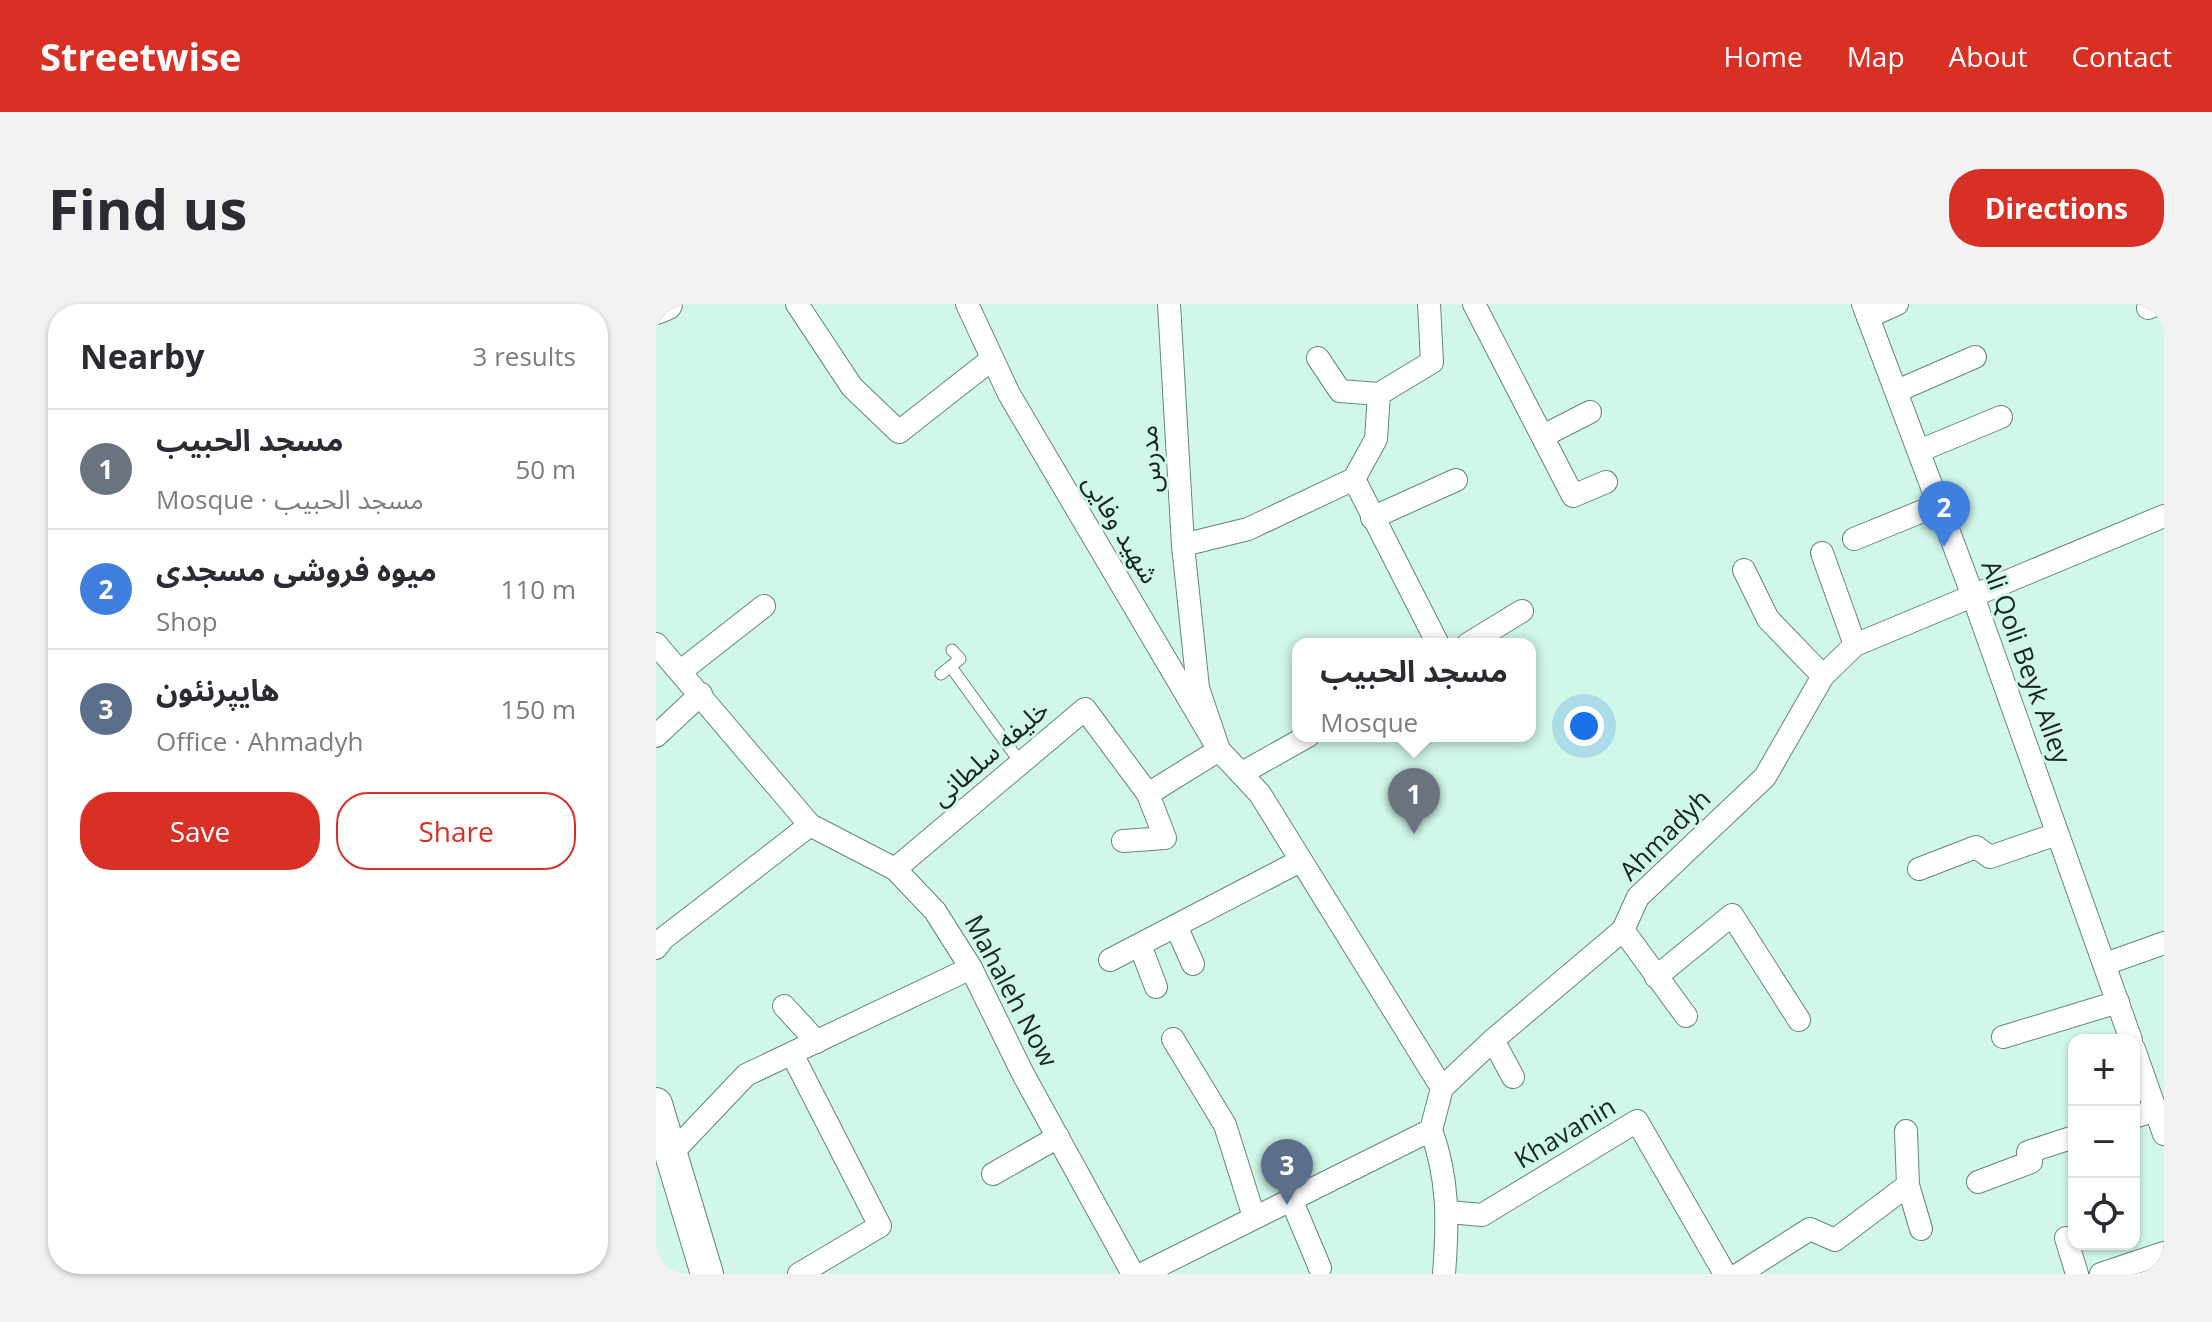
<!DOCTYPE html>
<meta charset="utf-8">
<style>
body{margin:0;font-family:"Open Sans","Noto Sans Arabic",sans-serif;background:#f2f2f3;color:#2b2b33}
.controls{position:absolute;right:24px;bottom:24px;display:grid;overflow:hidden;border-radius:16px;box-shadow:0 2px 6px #0004}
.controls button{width:72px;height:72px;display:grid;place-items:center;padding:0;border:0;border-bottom:2px solid #e1e1e2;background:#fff;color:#2b2b33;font:40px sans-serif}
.you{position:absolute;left:928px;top:422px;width:28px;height:28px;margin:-20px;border:6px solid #fff;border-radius:50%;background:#1a73e8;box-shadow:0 0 0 12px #1a73e833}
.badge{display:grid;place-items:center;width:52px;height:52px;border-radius:50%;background:#d93025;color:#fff;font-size:26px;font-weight:700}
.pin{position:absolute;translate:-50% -66px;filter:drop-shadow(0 2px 4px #0008)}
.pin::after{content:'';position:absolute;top:42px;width:28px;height:24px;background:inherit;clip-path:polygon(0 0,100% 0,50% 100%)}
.popup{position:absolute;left:636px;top:334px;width:244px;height:104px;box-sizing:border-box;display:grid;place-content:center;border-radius:16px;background:#fff;filter:drop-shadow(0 2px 6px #0005);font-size:26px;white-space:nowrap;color:#7c7c81}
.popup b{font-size:30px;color:#2b2b33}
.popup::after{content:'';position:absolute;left:50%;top:100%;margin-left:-16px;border:16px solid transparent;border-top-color:#fff}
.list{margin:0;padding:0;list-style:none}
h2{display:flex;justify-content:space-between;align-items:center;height:104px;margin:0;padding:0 32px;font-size:34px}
h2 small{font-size:26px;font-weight:400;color:#7c7c81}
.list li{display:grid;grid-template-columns:52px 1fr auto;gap:24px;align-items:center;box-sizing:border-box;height:120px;padding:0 32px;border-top:2px solid #e1e1e2}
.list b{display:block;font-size:30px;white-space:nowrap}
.list p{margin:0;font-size:26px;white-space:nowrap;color:#7c7c81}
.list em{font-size:26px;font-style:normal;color:#7c7c81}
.actions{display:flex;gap:16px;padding:24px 32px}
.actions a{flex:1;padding:18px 0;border:2px solid #d93025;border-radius:32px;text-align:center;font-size:28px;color:#d93025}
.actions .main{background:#d93025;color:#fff}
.icon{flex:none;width:44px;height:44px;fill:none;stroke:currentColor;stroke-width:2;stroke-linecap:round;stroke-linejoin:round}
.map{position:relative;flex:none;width:1508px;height:970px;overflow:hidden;border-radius:32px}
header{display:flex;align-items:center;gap:48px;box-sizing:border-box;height:112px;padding:0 40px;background:#d93025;color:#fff}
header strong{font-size:38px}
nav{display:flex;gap:44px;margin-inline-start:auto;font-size:28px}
.intro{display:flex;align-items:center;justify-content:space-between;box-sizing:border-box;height:192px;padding:0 48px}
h1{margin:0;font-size:56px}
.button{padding:20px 36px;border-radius:32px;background:#d93025;color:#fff;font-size:28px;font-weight:700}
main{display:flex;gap:48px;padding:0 48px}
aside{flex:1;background:#fff;border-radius:32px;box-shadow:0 2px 6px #0004}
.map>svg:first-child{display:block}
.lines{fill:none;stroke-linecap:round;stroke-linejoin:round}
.service-casing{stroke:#64877a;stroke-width:13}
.minor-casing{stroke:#64877a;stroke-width:24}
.secondary-casing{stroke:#64877a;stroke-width:34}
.service{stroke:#fff;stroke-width:11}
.minor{stroke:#fff;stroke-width:22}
.secondary{stroke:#fff;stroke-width:32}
.labels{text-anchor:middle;stroke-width:6;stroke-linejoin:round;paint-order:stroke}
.street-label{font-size:26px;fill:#182722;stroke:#d0f7e8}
</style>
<header>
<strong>Streetwise</strong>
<nav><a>Home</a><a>Map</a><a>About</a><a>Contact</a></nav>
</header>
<div class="intro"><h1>Find us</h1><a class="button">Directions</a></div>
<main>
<aside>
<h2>Nearby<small>3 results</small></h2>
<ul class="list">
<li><span class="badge" style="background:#6b7280">1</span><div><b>مسجد الحبیب</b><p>Mosque · مسجد الحبیب</p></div><em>50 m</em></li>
<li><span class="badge" style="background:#3f7fe0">2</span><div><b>میوه فروشی مسجدی</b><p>Shop</p></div><em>110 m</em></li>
<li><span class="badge" style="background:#5c6f8a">3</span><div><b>هایپرنئون</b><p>Office · Ahmadyh</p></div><em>150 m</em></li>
</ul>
<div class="actions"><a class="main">Save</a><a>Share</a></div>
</aside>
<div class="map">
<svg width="1508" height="970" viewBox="0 0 1508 970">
<rect width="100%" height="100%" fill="#d0f7e8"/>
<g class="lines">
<defs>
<g id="service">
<path d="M295 363 364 458"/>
<path d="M285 370 304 355 296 346"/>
</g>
<g id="minor">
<path d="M141 0 196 83 243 128 336 55"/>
<path d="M311 0 353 90 563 446 604 490 786 784"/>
<path d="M818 0 917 192 950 178"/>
<path d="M1207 0 1317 292 1475 736"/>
<path d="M1492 4 1503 0"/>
<path d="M1212 13 1241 0"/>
<path d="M662 54 684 87 723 90"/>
<path d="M1241 87 1319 53"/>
<path d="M887 132 934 108"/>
<path d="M1263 147 1345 113"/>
<path d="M698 175 782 340"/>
<path d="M716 214 800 176"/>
<path d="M1198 235 1284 200"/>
<path d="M527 241 592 225 698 175 720 135 723 90 776 58 773 0"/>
<path d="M1166 249 1199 341"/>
<path d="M1088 266 1112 315 1167 372"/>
<path d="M0 340 154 521 239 565 279 607 315 664 367 770 477 970"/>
<path d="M812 340 866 307"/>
<path d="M25 367 108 302"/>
<path d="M0 432 45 390"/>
<path d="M586 469 652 432"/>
<path d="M467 537 509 534 492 490"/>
<path d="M239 565 429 405 492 490 563 446 542 384 527 241 513 0"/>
<path d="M1263 565 1320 543 1334 553 1401 530"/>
<path d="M520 622 537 660"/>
<path d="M967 626 1030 712"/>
<path d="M484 641 500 683"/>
<path d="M0 644 8 634 154 521"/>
<path d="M454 656 644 557"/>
<path d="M1449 660 1508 639"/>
<path d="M1000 673 1076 611 1143 716"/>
<path d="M128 702 161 738"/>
<path d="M1347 733 1462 698"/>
<path d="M517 735 569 821 598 913"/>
<path d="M837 736 857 773"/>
<path d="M1478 745 1508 830"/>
<path d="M136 750 224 922 143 970"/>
<path d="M1478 813 1499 806"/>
<path d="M775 826C793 875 792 919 788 970"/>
<path d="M15 850 90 771 315 664"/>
<path d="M337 870 402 833"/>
<path d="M1322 878 1375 858 1372 848 1418 833"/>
<path d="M1252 881 1265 925"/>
<path d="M635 895 664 964"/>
<path d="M793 908 826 911 981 817 1069 970"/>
<path d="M1410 934 1421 970"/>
<path d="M486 970 775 826 786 784 837 736 967 626 982 593 1109 473 1167 372 1199 341 1508 212"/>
<path d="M1083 970 1154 925 1179 936 1252 881 1250 827"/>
<path d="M1445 970 1508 949"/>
</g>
<g id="secondary">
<path d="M0 4 10 0"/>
<path d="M0 800 51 970"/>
</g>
</defs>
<use href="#service" class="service-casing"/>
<use href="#minor" class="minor-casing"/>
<use href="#secondary" class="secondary-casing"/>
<use href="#service" class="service"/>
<use href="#minor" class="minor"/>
<use href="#secondary" class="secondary"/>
</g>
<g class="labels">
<g class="street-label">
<text transform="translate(494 155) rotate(-94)" y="9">مدرس</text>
<text transform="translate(465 225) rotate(59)" y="9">شهید وفایی</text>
<text transform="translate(1370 358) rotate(70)" y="9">Ali Qoli Beyk Alley</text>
<text transform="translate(334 449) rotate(-41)" y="9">خلیفه سلطانی</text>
<text transform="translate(1009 531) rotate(-45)" y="9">Ahmadyh</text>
<text transform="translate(355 687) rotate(62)" y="9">Mahaleh Now</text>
<text transform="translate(909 829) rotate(-31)" y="9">Khavanin</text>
</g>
</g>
</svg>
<div class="controls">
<button>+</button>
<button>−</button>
<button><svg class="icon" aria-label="locate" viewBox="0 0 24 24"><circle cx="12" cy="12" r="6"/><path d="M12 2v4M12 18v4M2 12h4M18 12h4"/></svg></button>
</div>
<div class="you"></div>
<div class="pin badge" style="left:758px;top:530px;background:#6b7280">1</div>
<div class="popup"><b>مسجد الحبیب</b>Mosque</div>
<div class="pin badge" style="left:1288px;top:243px;background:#3f7fe0">2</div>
<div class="pin badge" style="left:631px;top:901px;background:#5c6f8a">3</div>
</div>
</main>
